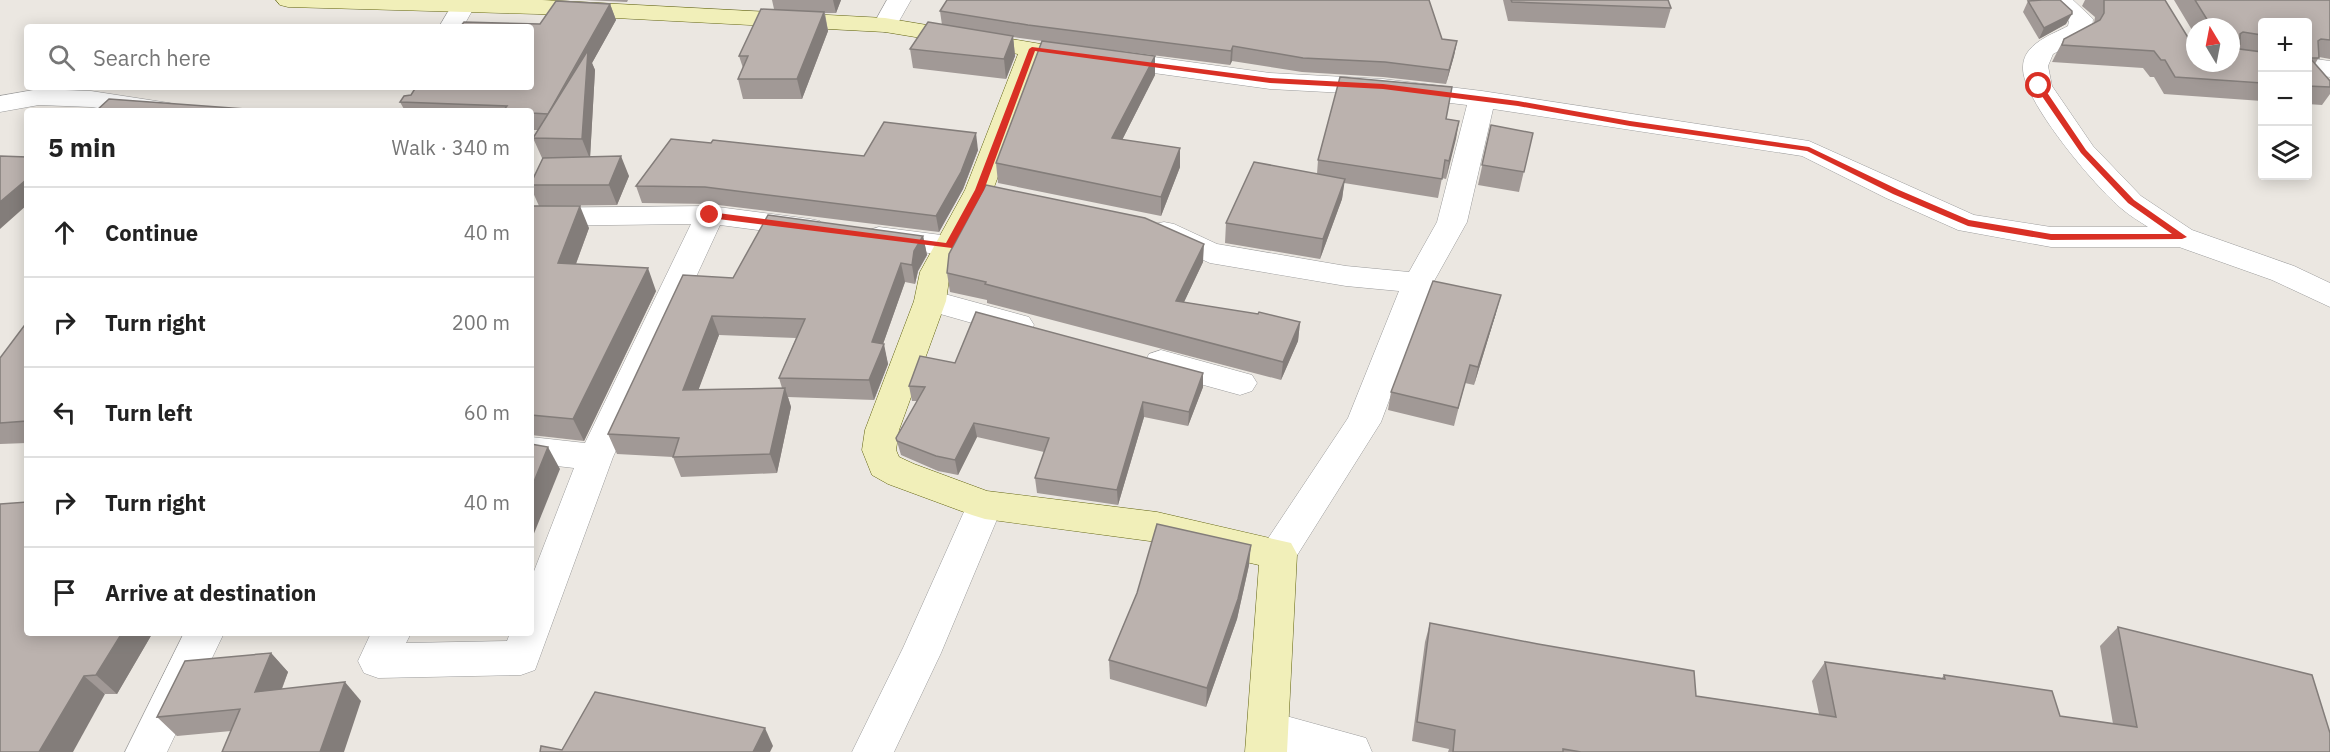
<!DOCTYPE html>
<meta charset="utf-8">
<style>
body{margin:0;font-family:"IBM Plex Sans",sans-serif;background:#f6f6f6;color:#222}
.controls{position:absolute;right:18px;top:18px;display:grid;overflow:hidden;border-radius:6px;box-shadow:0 3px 15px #0003}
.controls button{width:54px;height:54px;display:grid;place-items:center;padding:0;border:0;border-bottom:2px solid #e0e0e0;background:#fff;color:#222;font:30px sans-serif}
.compass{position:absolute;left:2186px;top:18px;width:54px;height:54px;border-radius:50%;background:#fff;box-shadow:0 3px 15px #0003;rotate:350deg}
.stop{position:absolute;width:18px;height:18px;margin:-14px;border:4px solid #d93025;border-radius:50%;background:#fff}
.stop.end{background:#d93025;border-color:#fff;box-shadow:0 2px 6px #0008}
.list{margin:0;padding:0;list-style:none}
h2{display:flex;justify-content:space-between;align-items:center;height:78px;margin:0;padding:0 24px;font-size:26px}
h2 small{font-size:20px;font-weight:400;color:#767676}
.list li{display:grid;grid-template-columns:39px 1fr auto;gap:18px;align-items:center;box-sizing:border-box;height:90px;padding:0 24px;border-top:2px solid #e0e0e0}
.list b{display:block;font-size:22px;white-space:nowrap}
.list em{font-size:20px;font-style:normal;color:#767676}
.icon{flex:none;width:33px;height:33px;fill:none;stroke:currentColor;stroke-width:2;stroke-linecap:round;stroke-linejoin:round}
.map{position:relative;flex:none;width:2330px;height:752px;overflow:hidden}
.search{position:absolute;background:#fff;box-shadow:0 3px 15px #0003;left:24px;top:24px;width:510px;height:66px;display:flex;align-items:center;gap:15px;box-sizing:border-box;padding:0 21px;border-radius:6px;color:#767676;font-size:22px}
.panel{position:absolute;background:#fff;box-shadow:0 3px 15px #0003;left:24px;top:108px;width:510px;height:528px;border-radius:6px}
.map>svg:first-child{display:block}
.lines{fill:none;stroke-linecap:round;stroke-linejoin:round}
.street-casing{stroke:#9b9b9b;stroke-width:1}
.secondary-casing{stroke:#616310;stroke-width:1}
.street{fill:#fff;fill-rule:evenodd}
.secondary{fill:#f1efb9;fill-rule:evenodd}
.wall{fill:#a19996;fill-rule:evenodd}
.shaded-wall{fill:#837d7a}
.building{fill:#bbb2ae;stroke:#837d7a;stroke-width:1.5}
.route{fill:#d93025}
</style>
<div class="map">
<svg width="2330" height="752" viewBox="0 0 2330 752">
<rect width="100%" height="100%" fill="#ebe7e1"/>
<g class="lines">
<defs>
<g id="street">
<path d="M455 0H473L476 4 463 27H439Z"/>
<path d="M887 0H911L894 30 885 32 876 30 873 25Z"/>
<path d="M2047 0H2073L2093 19 2092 30 2089 35 2053 54 2048 66 2052 86 2093 146 2141 196 2192 230 2294 266 2330 283V307L2272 280 2179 247H2051L1958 230 1886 198 1802 156 1493 109 1467 222 1433 283 1381 422 1291 565 1278 569 1265 565 1259 554 1265 543 1348 418 1399 291 1346 286 1210 263 1154 238 1149 231 1154 224 1164 222 1174 224 1217 244 1346 266 1409 272 1437 222 1467 105 1383 95 1270 89 1110 67 1101 64 1097 59 1101 54 1110 51 1270 73 1383 79 1482 91 1809 141 1974 215 2051 227H2148C2139 221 2130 216 2122 209 2096 188 2021 99 2023 67 2023 44 2051 35 2068 26L2069 21Z"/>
<path d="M2308 58 2330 61V77L2308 74Z"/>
<path d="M39 89 91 91 169 103 178 105 182 111H118L91 107 39 105 0 112V96Z"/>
<path d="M710 206 810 219 820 221 825 228 820 235 810 237 720 225 613 457 535 670 521 675 378 678 364 673 358 661 371 633H411L406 643 507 641 510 633H531V579L574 468 531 463V437L585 443 691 224 531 226V208Z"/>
<path d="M879 227 949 236 960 239 964 246 960 253 949 256 869 244 864 237 869 230Z"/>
<path d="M930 290 1029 317 1034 325 1029 333 1018 336 919 308 914 301 919 294Z"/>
<path d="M1161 350 1252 375 1257 383 1252 391 1240 395 1149 370 1145 362 1149 354Z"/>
<path d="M985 491 998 495 1003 505 941 653 894 752H852L903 648 967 505 972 495Z"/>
<path d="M184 633H224L167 752H125Z"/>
<path d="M1268 711 1366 738 1372 752H1279L1253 743 1247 730 1253 717Z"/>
</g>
<path id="secondary" d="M276 0H542L885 18 1041 44 1045 49 993 190 950 272 946 301 899 430 896 450 899 457 914 464 987 491 1157 512 1291 543 1297 554 1287 752H1245L1259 565 1157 542 985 519 972 515 888 484 872 475 862 450 865 430 914 301 920 272 965 190 1018 54 885 32 538 14 288 7 280 5Z"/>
</defs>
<use href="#street" class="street-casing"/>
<use href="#secondary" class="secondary-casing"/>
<use href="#street" class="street"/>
<use href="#secondary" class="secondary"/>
</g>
<g class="wall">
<path d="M585 0H628L627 2Z"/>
<path d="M772 0H841L836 13H825L828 31 802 99H743L738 79 743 68 739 56 774 9Z"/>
<path d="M1503 0H1668L1671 8 1665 28 1508 21Z"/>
<path d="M2085 0H2165L2195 63 2231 27H2195V35L2174 0H2330V59L2319 57 2315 64 2330 81V94L2322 105 2307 104V22H2262V101L2164 94 2154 77H2150L2143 68 2052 62 2055 56 2064 39 2094 23 2095 17 2082 6Z"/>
<path d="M2028 1 2066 24 2039 39 2023 12Z"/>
<path d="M610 4 616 20 592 63 595 70 590 157 629 176 617 205 539 206 531 188V183L543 158H542L533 138 538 130H531V111H405L400 102 540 24Z"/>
<path d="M940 11 1442 39 1457 41 1454 56 1446 84 1383 77 1302 72 1232 61 1230 65 1105 49 1155 56V75L1122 140 1180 167 1161 216 998 183 996 163 1042 41 1013 37 1015 56 1006 79 913 68 910 49 942 25Z"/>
<path d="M1447 119 1459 121 1446 179 1442 178 1438 198 1344 183 1342 199 1320 259 1225 243 1226 223 1317 174 1318 160Z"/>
<path d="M1491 125 1533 133 1519 192 1478 185Z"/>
<path d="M711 143 864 156 978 150 963 189 939 232 710 204 642 203 636 186Z"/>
<path d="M531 206 589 228 576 264 656 291 584 441 531 435Z"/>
<path d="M923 236 927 255 918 271 915 284 905 282 883 344 888 364 874 400 788 397 791 407 777 473 681 477 673 457 617 454 608 434 733 278ZM719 335 796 338 779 378 782 388 698 390Z"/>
<path d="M1203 262 1184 302 1300 322 1298 341 1281 380 987 303V300L950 292 947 273Z"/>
<path d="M1496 313 1474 385 1465 383 1454 426 1388 410 1391 392Z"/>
<path d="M27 322V443L0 444V358Z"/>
<path d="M955 363 1203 387 1188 426 1144 417 1118 505 1037 493 1035 478 1044 452 977 437 958 475 938 471 901 455 896 438 917 401H912L909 386Z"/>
<path d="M1249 565 1237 619 1206 707 1110 679 1109 660Z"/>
<path d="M1430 623 1696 696 1819 714 1812 681 1825 662 1942 678 1944 675 2060 716 2113 724 2100 646 2118 627 2330 752H1448L1449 749 1412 741 1425 642Z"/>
<path d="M27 633 152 634 117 694H105Z"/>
<path d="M271 653 288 672 282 689 361 701 231 731 177 736 157 717Z"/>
</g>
<g class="shaded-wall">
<path d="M833 0H841L836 13Z"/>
<path d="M610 4 616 20 592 63 595 70 590 159 582 139 549 114Z"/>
<path d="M824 12 828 31 802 99 797 79Z"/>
<path d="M2072 14 2066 24 2039 39 2044 28Z"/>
<path d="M2243 32 2234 45 2240 44 2231 58V47Z"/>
<path d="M1013 36 1015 56 1006 79 1004 59Z"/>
<path d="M1457 41 1454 56 1446 84 1449 70Z"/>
<path d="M1233 46 1232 61 1230 65 1231 51Z"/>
<path d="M1155 56V75L1113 158 1112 138Z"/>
<path d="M1459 121 1456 139 1446 179 1449 161Z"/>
<path d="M976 133 978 150 963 189 939 232 936 216Z"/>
<path d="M1180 148V167L1161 216V197Z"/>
<path d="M621 156 629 176 617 205 609 185Z"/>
<path d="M1345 179 1342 199 1320 259 1323 239Z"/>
<path d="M26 180 27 182V205L0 229V202Z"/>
<path d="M580 206 589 228 568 285 558 263Z"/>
<path d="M923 236 927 255 918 271 915 284 912 265 914 251Z"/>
<path d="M1204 244 1203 262 1176 319V301Z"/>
<path d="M901 263 905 282 877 361 872 342Z"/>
<path d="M648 268 656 291 584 441 573 419Z"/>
<path d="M1501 295 1496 313 1474 385 1478 367Z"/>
<path d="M712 316 719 335 691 410 683 390Z"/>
<path d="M1300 322 1298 341 1281 380 1283 362Z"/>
<path d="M884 344 888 364 874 400 869 380Z"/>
<path d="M1203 373V387L1188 426 1189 412Z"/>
<path d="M785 388 791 407 777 473 770 454Z"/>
<path d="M1143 402 1144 417 1118 505 1117 490Z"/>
<path d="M974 423 977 437 958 475 955 460Z"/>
<path d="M548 447 560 469 531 541V489Z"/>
<path d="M1251 545 1249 565 1237 619 1206 707 1207 688Z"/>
<path d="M122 633H151L152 634 117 694 96 675Z"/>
<path d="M271 653 288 672 273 711 255 692Z"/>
<path d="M84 676 105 694 73 752H39Z"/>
<path d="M345 682 361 701 344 752H320Z"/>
<path d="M765 728 773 746 770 752H753Z"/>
</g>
<g class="building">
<path d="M947 0H1429L1442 39 1457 41 1449 70 1385 62 1303 58 1233 46 1231 51 1028 25 940 11Z"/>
<path d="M1511 0H1668L1671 8 1512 2Z"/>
<path d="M2042 0H2060L2072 11V14L2044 28 2028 1Z"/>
<path d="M2104 0H2165L2192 44 2195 45V63H2231V27H2208V21L2195 0H2330V40L2321 39 2318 41 2319 58H2310L2330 81V87L2307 86V22H2262V35L2243 32 2240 34V44L2232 45V48L2262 52V83L2175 77 2165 60H2161L2154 51 2062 45 2064 39 2100 20 2104 13Z"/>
<path d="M556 1 610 4 548 114 531 113V111H503L507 106 400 102 404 96 411 95 416 87H531V27H460L464 22 540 24Z"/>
<path d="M761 9 824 12 797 79H738L748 56H739Z"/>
<path d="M928 22 1013 36 1004 59 910 49Z"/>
<path d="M1042 41 1155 56 1112 138 1180 148 1161 197 996 163Z"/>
<path d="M588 50 582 139 533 138Z"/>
<path d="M1340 77 1452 87 1446 119 1459 121 1449 161 1445 160 1442 179 1318 160Z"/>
<path d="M109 99 272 111H96Z"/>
<path d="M884 122 976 133 961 172 936 216 705 187 636 186 671 139 711 143 713 140 864 156Z"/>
<path d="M1491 125 1533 133 1524 172 1482 165Z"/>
<path d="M0 156 27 157V180H26L0 202Z"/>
<path d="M621 156 609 185H531V183L543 158Z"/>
<path d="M1254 162 1345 179 1323 239 1226 223Z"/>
<path d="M986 185 1145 218 1204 244 1176 301 1258 314 1259 312 1300 322 1283 362 985 284 986 282 947 273 949 254Z"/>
<path d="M531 206H580L558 263 648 268 573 419 531 415Z"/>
<path d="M768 215 923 236 914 251 912 265 901 263 872 342 884 344 869 380 779 378 805 319 712 316 683 390 785 388 770 454 673 457 679 438 608 434 683 275 733 278Z"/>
<path d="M1433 281 1501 295 1478 367 1470 365 1458 408 1391 392Z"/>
<path d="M976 312 1203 373 1189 412 1143 402 1117 490 1035 478 1049 438 974 423 955 460 936 456 897 441 896 438 925 387 909 386 920 356 955 363Z"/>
<path d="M27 322V421L0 423V358Z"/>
<path d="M531 444 548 447 531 489Z"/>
<path d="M27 502V633H122L96 675 84 676 39 752H0V504Z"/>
<path d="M1157 524 1251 545 1238 599 1207 688 1109 660 1137 593Z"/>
<path d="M1430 623 1538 644 1694 671 1696 696 1836 717 1825 662 1945 679 1944 675 2052 691 2060 716 2137 727 2118 627 2312 675 2330 733V752H1581L1563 749V752H1453L1455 730 1417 722Z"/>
<path d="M271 653 255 692 345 682 320 752H222L240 709 157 717 185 661Z"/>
<path d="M595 692 765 728 753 752H540L541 746 562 750Z"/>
</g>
<path class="route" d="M1032 47 1270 78 1383 84 1518 101 1630 121 1809 147 1899 190 1969 220 2051 234H2172L2128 203 2081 153 2035 86 2039 84 2042 85 2086 150 2134 200 2187 237 2182 239 2051 240 1968 226 1893 194 1807 151 1630 126 1518 106 1383 89 1270 83 1035 51 984 190 952 248 710 218 706 215 710 212 946 243 975 190 1029 49Z"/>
</svg>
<div class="controls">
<button>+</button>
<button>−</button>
<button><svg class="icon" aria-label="layers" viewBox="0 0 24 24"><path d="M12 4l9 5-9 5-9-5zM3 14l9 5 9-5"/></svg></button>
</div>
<svg class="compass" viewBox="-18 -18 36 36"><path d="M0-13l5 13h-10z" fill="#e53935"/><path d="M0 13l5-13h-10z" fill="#767676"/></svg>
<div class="stop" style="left:2039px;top:86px"></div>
<div class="stop end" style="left:710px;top:215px"></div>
<div class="search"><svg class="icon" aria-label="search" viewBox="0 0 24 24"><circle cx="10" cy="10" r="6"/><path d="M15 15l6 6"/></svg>Search here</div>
<section class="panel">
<h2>5 min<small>Walk · 340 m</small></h2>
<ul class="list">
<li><svg class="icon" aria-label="ahead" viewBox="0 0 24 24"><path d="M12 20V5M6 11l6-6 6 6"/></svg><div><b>Continue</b></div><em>40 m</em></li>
<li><svg class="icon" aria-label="right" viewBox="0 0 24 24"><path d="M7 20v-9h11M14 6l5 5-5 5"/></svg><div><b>Turn right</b></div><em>200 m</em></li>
<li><svg class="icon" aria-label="left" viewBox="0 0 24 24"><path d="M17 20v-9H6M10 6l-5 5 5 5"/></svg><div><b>Turn left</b></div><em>60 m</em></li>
<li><svg class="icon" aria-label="right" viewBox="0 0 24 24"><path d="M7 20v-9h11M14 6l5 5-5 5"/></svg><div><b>Turn right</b></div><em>40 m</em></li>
<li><svg class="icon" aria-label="arrive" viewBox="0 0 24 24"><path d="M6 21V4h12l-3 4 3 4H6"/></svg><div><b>Arrive at destination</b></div></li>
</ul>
</section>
</div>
